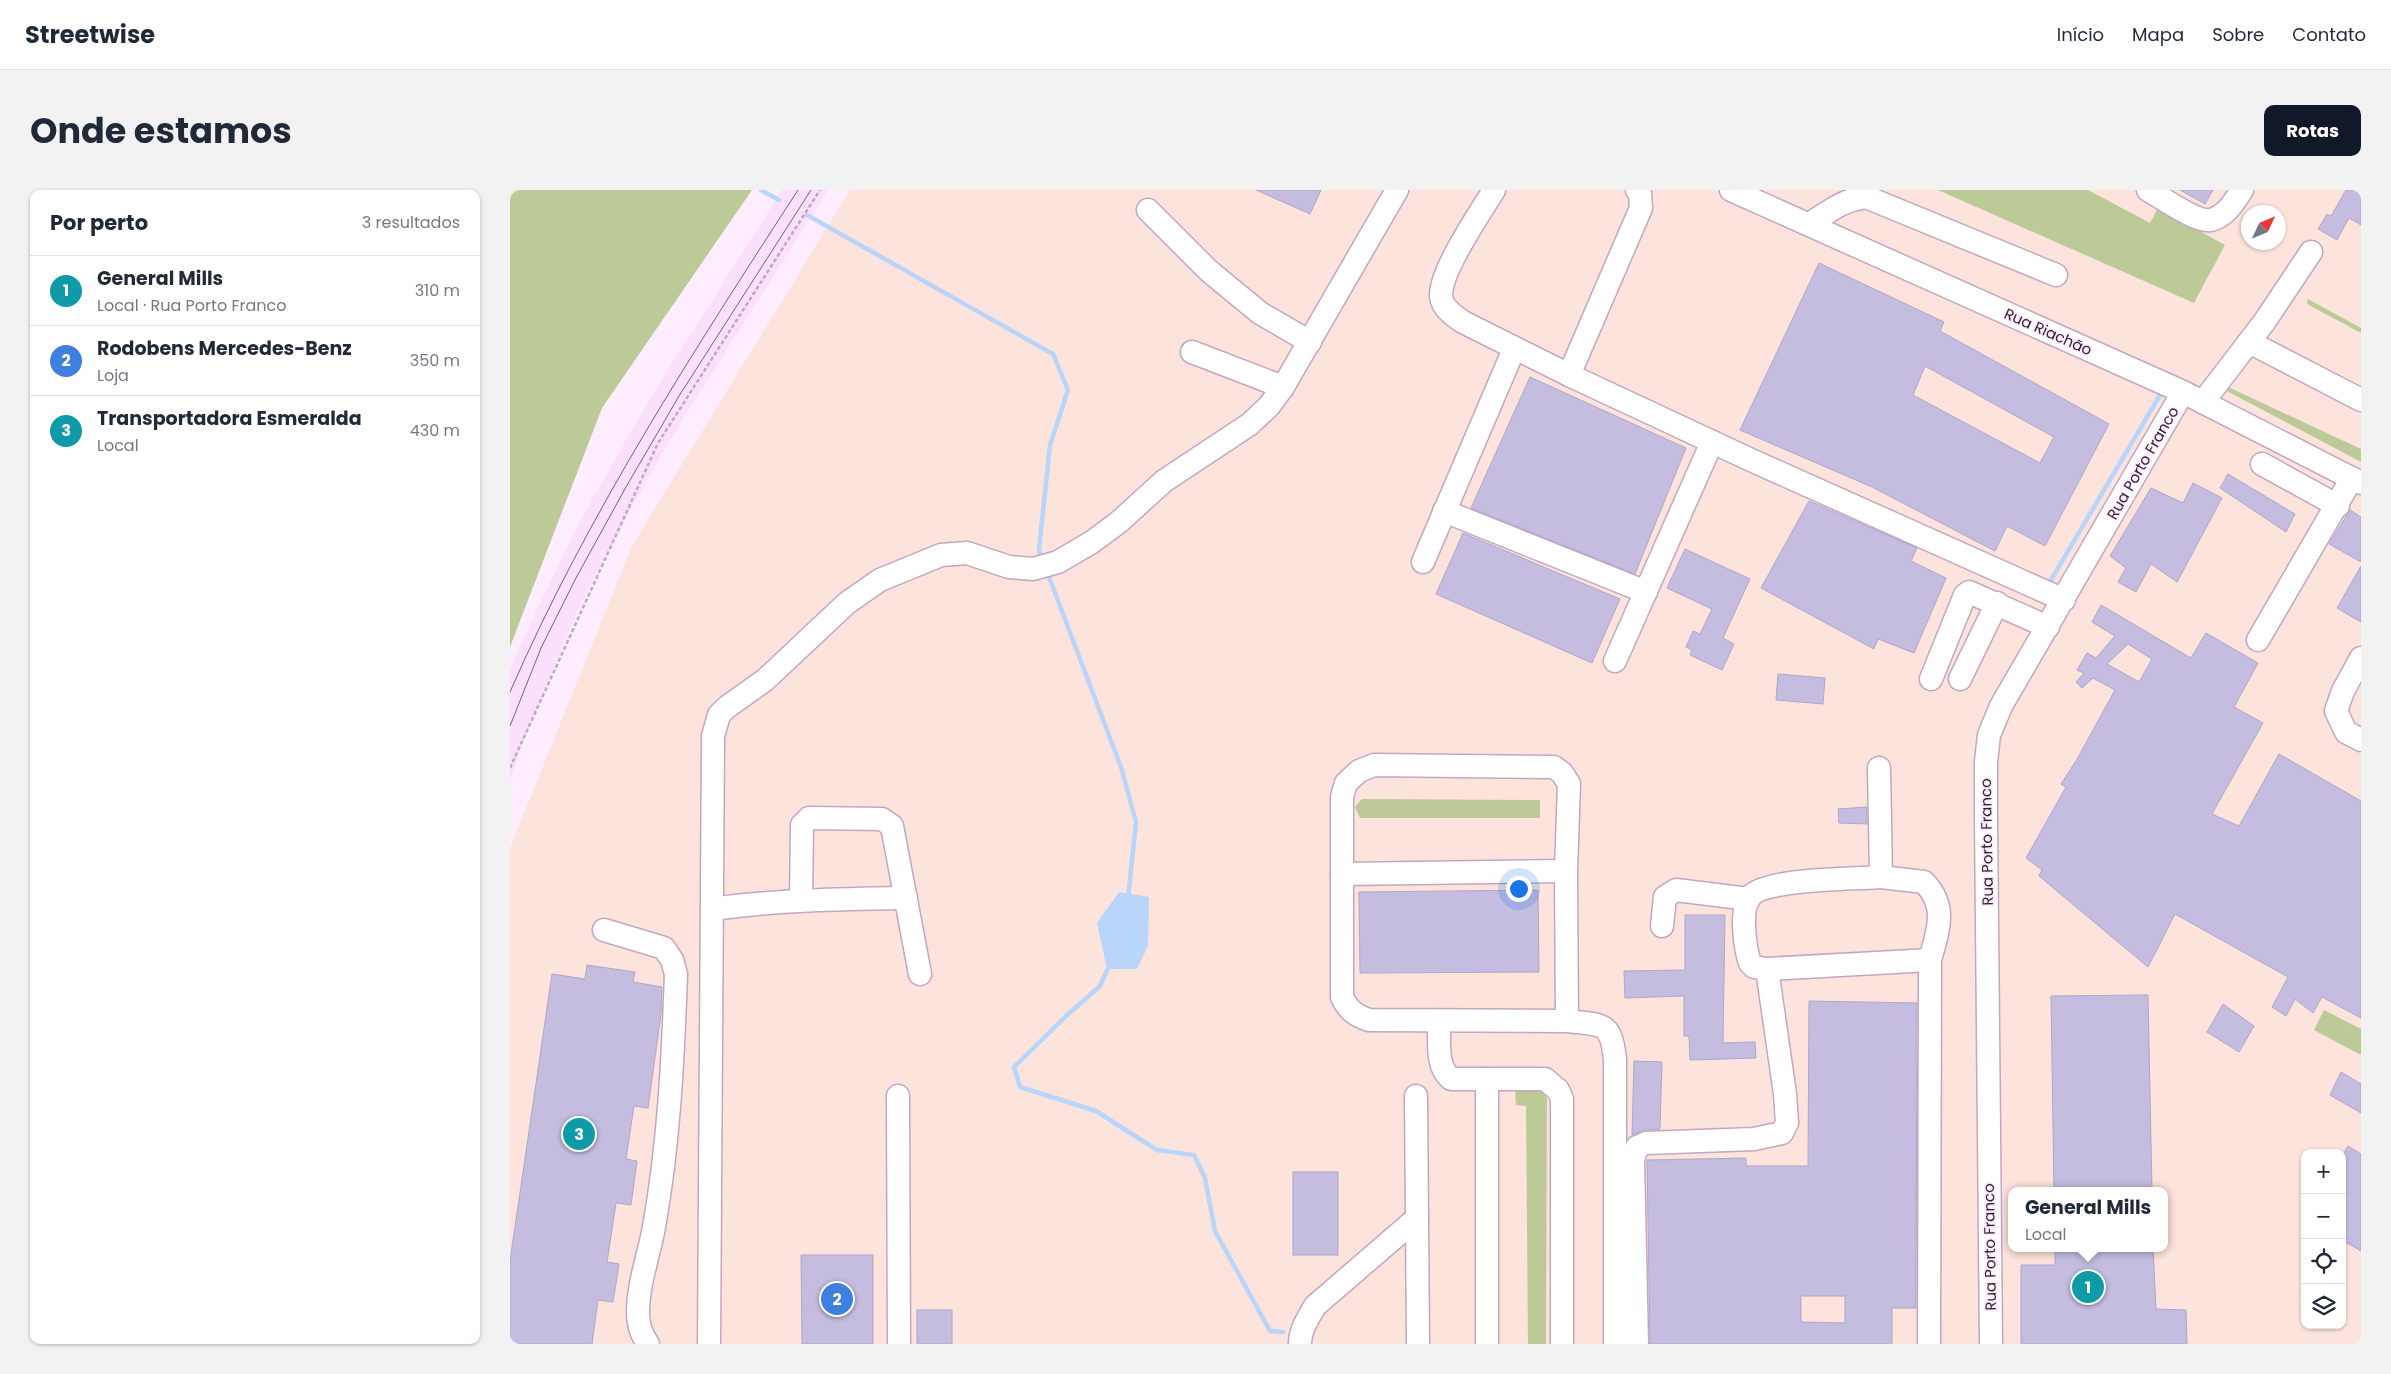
<!DOCTYPE html>
<html lang="pt">
<meta charset="utf-8">
<style>
body{margin:0;font-family:Poppins,sans-serif;background:#f2f2f3;color:#1f2937}
.controls{position:absolute;right:15px;bottom:15px;display:grid;overflow:hidden;border-radius:10px;box-shadow:0 1px 4px #0004}
.controls button{width:45px;height:45px;display:grid;place-items:center;padding:0;border:0;border-bottom:1px solid #e0e1e3;background:#fff;color:#1f2937;font:25px sans-serif}
.compass{position:absolute;left:1731px;top:15px;width:45px;height:45px;border-radius:50%;background:#fff;box-shadow:0 1px 4px #0004;rotate:46deg}
.you{position:absolute;left:1008px;top:698px;width:18px;height:18px;margin:-12px;border:4px solid #fff;border-radius:50%;background:#1a73e8;box-shadow:0 0 0 8px #1a73e833}
.badge{display:grid;place-items:center;width:32px;height:32px;border-radius:50%;background:#111827;color:#fff;font-size:16px;font-weight:700}
.pin{position:absolute;translate:-50% -50%;border:2px solid #fff;box-shadow:0 1px 5px #0006}
.popup{position:absolute;left:1498px;top:997px;width:160px;height:65px;box-sizing:border-box;display:grid;place-content:center;border-radius:10px;background:#fff;filter:drop-shadow(0 1px 4px #0005);font-size:16px;white-space:nowrap;color:#747a83}
.popup b{font-size:19px;color:#1f2937}
.popup::after{content:'';position:absolute;left:50%;top:100%;margin-left:-10px;border:10px solid transparent;border-top-color:#fff}
.list{margin:0;padding:0;list-style:none}
h2{display:flex;justify-content:space-between;align-items:center;height:65px;margin:0;padding:0 20px;font-size:21px}
h2 small{font-size:16px;font-weight:400;color:#747a83}
.list li{display:grid;grid-template-columns:32px 1fr auto;gap:15px;align-items:center;box-sizing:border-box;height:70px;padding:0 20px;border-top:1px solid #e0e1e3}
.list b{display:block;font-size:19px;white-space:nowrap}
.list p{margin:0;font-size:16px;white-space:nowrap;color:#747a83}
.list em{font-size:16px;font-style:normal;color:#747a83}
.icon{flex:none;width:28px;height:28px;fill:none;stroke:currentColor;stroke-width:2;stroke-linecap:round;stroke-linejoin:round}
.map{position:relative;flex:none;width:1851px;height:1154px;overflow:hidden;border-radius:10px}
header{display:flex;align-items:center;gap:30px;box-sizing:border-box;height:70px;padding:0 25px;background:#fff;border-bottom:1px solid #e0e1e3}
header strong{font-size:24px}
nav{display:flex;gap:28px;margin-inline-start:auto;font-size:18px}
.intro{display:flex;align-items:center;justify-content:space-between;box-sizing:border-box;height:120px;padding:0 30px}
h1{margin:0;font-size:35px}
.button{padding:12px 22px;border-radius:10px;background:#111827;color:#fff;font-size:18px;font-weight:700}
main{display:flex;gap:30px;padding:0 30px}
aside{flex:1;background:#fff;border-radius:10px;box-shadow:0 1px 4px #0004}
.map>svg:first-child{display:block}
.industrial{fill:#fce3db;fill-rule:evenodd}
.built{fill:#fbe0fc}
.green{fill:#bcca98}
.water{fill:#b9d5fa}
.lines{fill:none;stroke-linecap:round;stroke-linejoin:round}
.stream{stroke:#b9d5fa;stroke-width:4.5}
.building{fill:#c4bde0;stroke:#aea7c9;fill-rule:evenodd}
.minor-casing{stroke:#c2a7c3;stroke-width:25}
.path{stroke:#bbacbb;stroke-width:2.5;stroke-dasharray:4 2.5;stroke-linecap:butt}
.minor{stroke:#fff;stroke-width:22}
.tram{stroke:#706470;stroke-width:1}
.labels{text-anchor:middle;stroke-width:4;stroke-linejoin:round;paint-order:stroke}
.street-label{font-size:15px;fill:#2f242f;stroke:#feedfe}
</style>
<header>
<strong>Streetwise</strong>
<nav><a>Início</a><a>Mapa</a><a>Sobre</a><a>Contato</a></nav>
</header>
<div class="intro"><h1>Onde estamos</h1><a class="button">Rotas</a></div>
<main>
<aside>
<h2>Por perto<small>3 resultados</small></h2>
<ul class="list">
<li><span class="badge" style="background:#0f9aa8">1</span><div><b>General Mills</b><p>Local · Rua Porto Franco</p></div><em>310 m</em></li>
<li><span class="badge" style="background:#3f7fe0">2</span><div><b>Rodobens Mercedes-Benz</b><p>Loja</p></div><em>350 m</em></li>
<li><span class="badge" style="background:#0f9aa8">3</span><div><b>Transportadora Esmeralda</b><p>Local</p></div><em>430 m</em></li>
</ul>
</aside>
<div class="map">
<svg width="1851" height="1154" viewBox="0 0 1851 1154">
<rect width="100%" height="100%" fill="#feedfe"/>
<path class="industrial" d="M340 0H1851V1154H0V658L122 356ZM1738 22H1768V52H1738ZM1795 963H1832V1135H1795ZM1502 1001H1654V1058H1502Z"/>
<path class="built" d="M272 0H318L153 261 73 408 9 562 0 593V479L26 421 73 325 142 205Z"/>
<g class="green">
<path d="M0 0H242L92 218 0 457Z"/>
<path d="M1428 0H1578L1640 33 1648 18 1715 55 1684 113Z"/>
<path d="M1798 109 1851 138V143L1797 114Z"/>
<path d="M1716 196 1851 259V272L1715 200Z"/>
<path d="M852 609 1030 610V628H850L845 617Z"/>
<path d="M1814 820 1851 839V865L1804 840Z"/>
<path d="M1021 898 1032 901 1037 908 1036 1154H1018L1016 916 1006 915 1005 899Z"/>
</g>
<path class="water" d="M609 702 639 707 638 756 627 779H597L587 733Z"/>
<g class="lines">
<g class="stream">
<path d="M251 0 269 10"/>
<path d="M297 25 543 164 558 200 540 255 529 360 530 364"/>
<path d="M539 387 611 577 626 632 618 709"/>
<path d="M1541 390 1650 205"/>
<path d="M600 774 590 796 556 826 504 877 510 897 586 921 647 960 684 965 695 988 705 1041 760 1141 773 1142"/>
</g>
</g>
<g class="building">
<path d="M746 0H811L800 24Z"/>
<path d="M1670 0H1703L1695 14Z"/>
<path d="M1836 0H1851V35L1839 28 1827 50 1808 39 1817 24 1821 26Z"/>
<path d="M1309 73 1434 132 1430 141 1599 234 1535 356 1497 336 1485 361 1362 297 1230 240ZM1415 176 1544 247 1530 273 1403 205Z"/>
<path d="M1020 187 1176 258 1125 384 961 318Z"/>
<path d="M1718 284 1785 324 1776 342 1710 298Z"/>
<path d="M1683 293 1712 308 1667 392 1641 374 1626 402 1608 392 1616 378 1600 366 1641 298 1673 313Z"/>
<path d="M1299 311 1407 358 1401 371 1436 388 1404 463 1368 449 1364 459 1251 398Z"/>
<path d="M1840 320 1851 327V372L1819 354Z"/>
<path d="M953 343 1110 409 1082 473 926 404Z"/>
<path d="M1175 359 1240 389 1213 448 1224 454 1212 480 1180 465 1182 460 1176 457 1183 441 1190 444 1202 419 1157 398Z"/>
<path d="M1851 376V432L1827 418Z"/>
<path d="M1591 415 1681 468 1696 443 1748 473 1724 517 1753 533 1702 624 1729 636 1769 564 1851 611V828L1812 807 1803 823 1785 809 1776 826 1762 817 1778 787 1665 724 1638 777 1529 686 1532 680 1516 668 1556 597 1551 594 1566 571 1605 500 1583 488 1572 498 1566 492 1574 483 1567 480 1577 463 1586 468 1605 446 1582 432ZM1618 454 1642 469 1629 492 1597 474Z"/>
<path d="M1268 484 1315 488 1313 514 1266 510Z"/>
<path d="M1357 617V634L1329 633 1328 619Z"/>
<path d="M1028 700 1029 782 850 783 849 702Z"/>
<path d="M1175 725H1215L1213 853 1245 852 1246 868 1180 870 1179 846H1174V806L1115 808 1114 781 1175 780Z"/>
<path d="M77 775 125 782 123 792 152 797 151 824 138 918 124 916 116 969 127 971 121 1015 106 1013 97 1072 109 1074 103 1112 88 1110 82 1154H0V1071L42 784 75 789Z"/>
<path d="M1638 805 1642 1001H1544L1541 806Z"/>
<path d="M1299 811 1407 813 1406 1118H1382V1154H1140L1137 970 1236 968V976H1298ZM1291 1106H1335V1133L1291 1132Z"/>
<path d="M1713 814 1744 836 1729 862 1697 842Z"/>
<path d="M1124 871 1152 872 1150 939 1135 940 1122 945Z"/>
<path d="M1831 882 1851 894V923L1820 905Z"/>
<path d="M1838 956 1851 964V1061L1832 1050V966Z"/>
<rect x="783" y="982" width="45" height="83"/>
<path d="M1545 1058H1643L1646 1119 1676 1120 1677 1154H1511V1075H1545Z"/>
<path d="M291 1065H363V1154H292Z"/>
<rect x="407" y="1120" width="35" height="34"/>
</g>
<g class="lines">
<defs>
<g id="minor">
<path d="M984 0C970 23 930 81 931 106 932 118 944 126 953 132L1059 185 1241 270 1554 410"/>
<path d="M1221 0 1673 202 1851 293"/>
<path d="M1638 0C1651 7 1687 33 1701 30 1716 26 1724 12 1732 0"/>
<path d="M638 20 699 81 750 123 800 152"/>
<path d="M1299 34C1319 22 1332 10 1356 7L1546 85"/>
<path d="M1739 152 1851 210"/>
<path d="M682 162 773 197"/>
<path d="M1059 185 1131 18 1130 3 1127 0"/>
<path d="M1693 212 1755 131 1801 62"/>
<path d="M1752 274 1828 316"/>
<path d="M934 321 1136 402"/>
<path d="M913 372 1004 159"/>
<path d="M1748 450 1842 288"/>
<path d="M1851 468 1833 501 1826 521 1836 542 1851 550"/>
<path d="M1105 471 1202 252"/>
<path d="M1421 489 1455 405 1459 402 1538 437"/>
<path d="M1450 489 1487 413"/>
<path d="M1369 578 1371 687 1414 692C1438 717 1428 740 1420 770L1419 1154"/>
<path d="M832 684 1056 681"/>
<path d="M1371 687C1345 689 1252 688 1239 708 1230 722 1235 758 1240 773L1244 777 1257 779 1420 770"/>
<path d="M291 710 292 635 299 628 372 629 382 636 410 784"/>
<path d="M202 719C267 710 331 709 396 708"/>
<path d="M1152 736 1155 707 1166 700 1239 709"/>
<path d="M94 740 154 758 162 770 166 784C163 869 159 953 144 1037 139 1065 128 1093 128 1123 128 1135 131 1144 138 1154"/>
<path d="M929 831C930 849 925 876 941 889H1035L1048 900 1052 909V1154"/>
<path d="M1057 831 1056 681 1059 594 1052 583 1044 577 864 575 849 581 836 593 832 607V807C838 820 846 826 859 830L1057 831C1093 835 1101 831 1105 870V1154"/>
<path d="M977 889V1154"/>
<path d="M388 906 389 1154"/>
<path d="M906 906 908 1154"/>
<path d="M199 1154 203 546 209 525 217 517 255 490 337 413 370 390 431 365 457 363 499 377 523 379 548 372 582 352 609 332 654 291 740 234 759 216 773 197 887 0"/>
<path d="M790 1154C790 1140 798 1128 805 1116L907 1028"/>
<path d="M1127 1154 1123 970 1127 957 1136 953 1244 949 1272 943 1277 933 1275 904 1257 779"/>
<path d="M1481 1154 1476 627V572L1479 545 1491 516 1673 202"/>
</g>
</defs>
<use href="#minor" class="minor-casing"/>
<path class="path" d="M0 578 148 253 310 0"/>
<use href="#minor" class="minor"/>
<g class="tram">
<path d="M0 502C77 325 183 162 288 0"/>
<path d="M0 536 31 458 66 388 116 297 169 206 301 0"/>
</g>
</g>
<g class="labels">
<g class="street-label">
<text transform="translate(1538 142) rotate(24)" y="5">Rua Riachão</text>
<text transform="translate(1633 273) rotate(-60)" y="5">Rua Porto Franco</text>
<text transform="translate(1477 652) rotate(-91)" y="5">Rua Porto Franco</text>
<text transform="translate(1480 1057) rotate(-91)" y="5">Rua Porto Franco</text>
</g>
</g>
</svg>
<div class="controls">
<button>+</button>
<button>−</button>
<button><svg class="icon" aria-label="locate" viewBox="0 0 24 24"><circle cx="12" cy="12" r="6"/><path d="M12 2v4M12 18v4M2 12h4M18 12h4"/></svg></button>
<button><svg class="icon" aria-label="layers" viewBox="0 0 24 24"><path d="M12 4l9 5-9 5-9-5zM3 14l9 5 9-5"/></svg></button>
</div>
<svg class="compass" viewBox="-18 -18 36 36"><path d="M0-13l5 13h-10z" fill="#e53935"/><path d="M0 13l5-13h-10z" fill="#747a83"/></svg>
<div class="you"></div>
<div class="pin badge" style="left:1578px;top:1097px;background:#0f9aa8">1</div>
<div class="popup"><b>General Mills</b>Local</div>
<div class="pin badge" style="left:327px;top:1109px;background:#3f7fe0">2</div>
<div class="pin badge" style="left:69px;top:944px;background:#0f9aa8">3</div>
</div>
</main>
